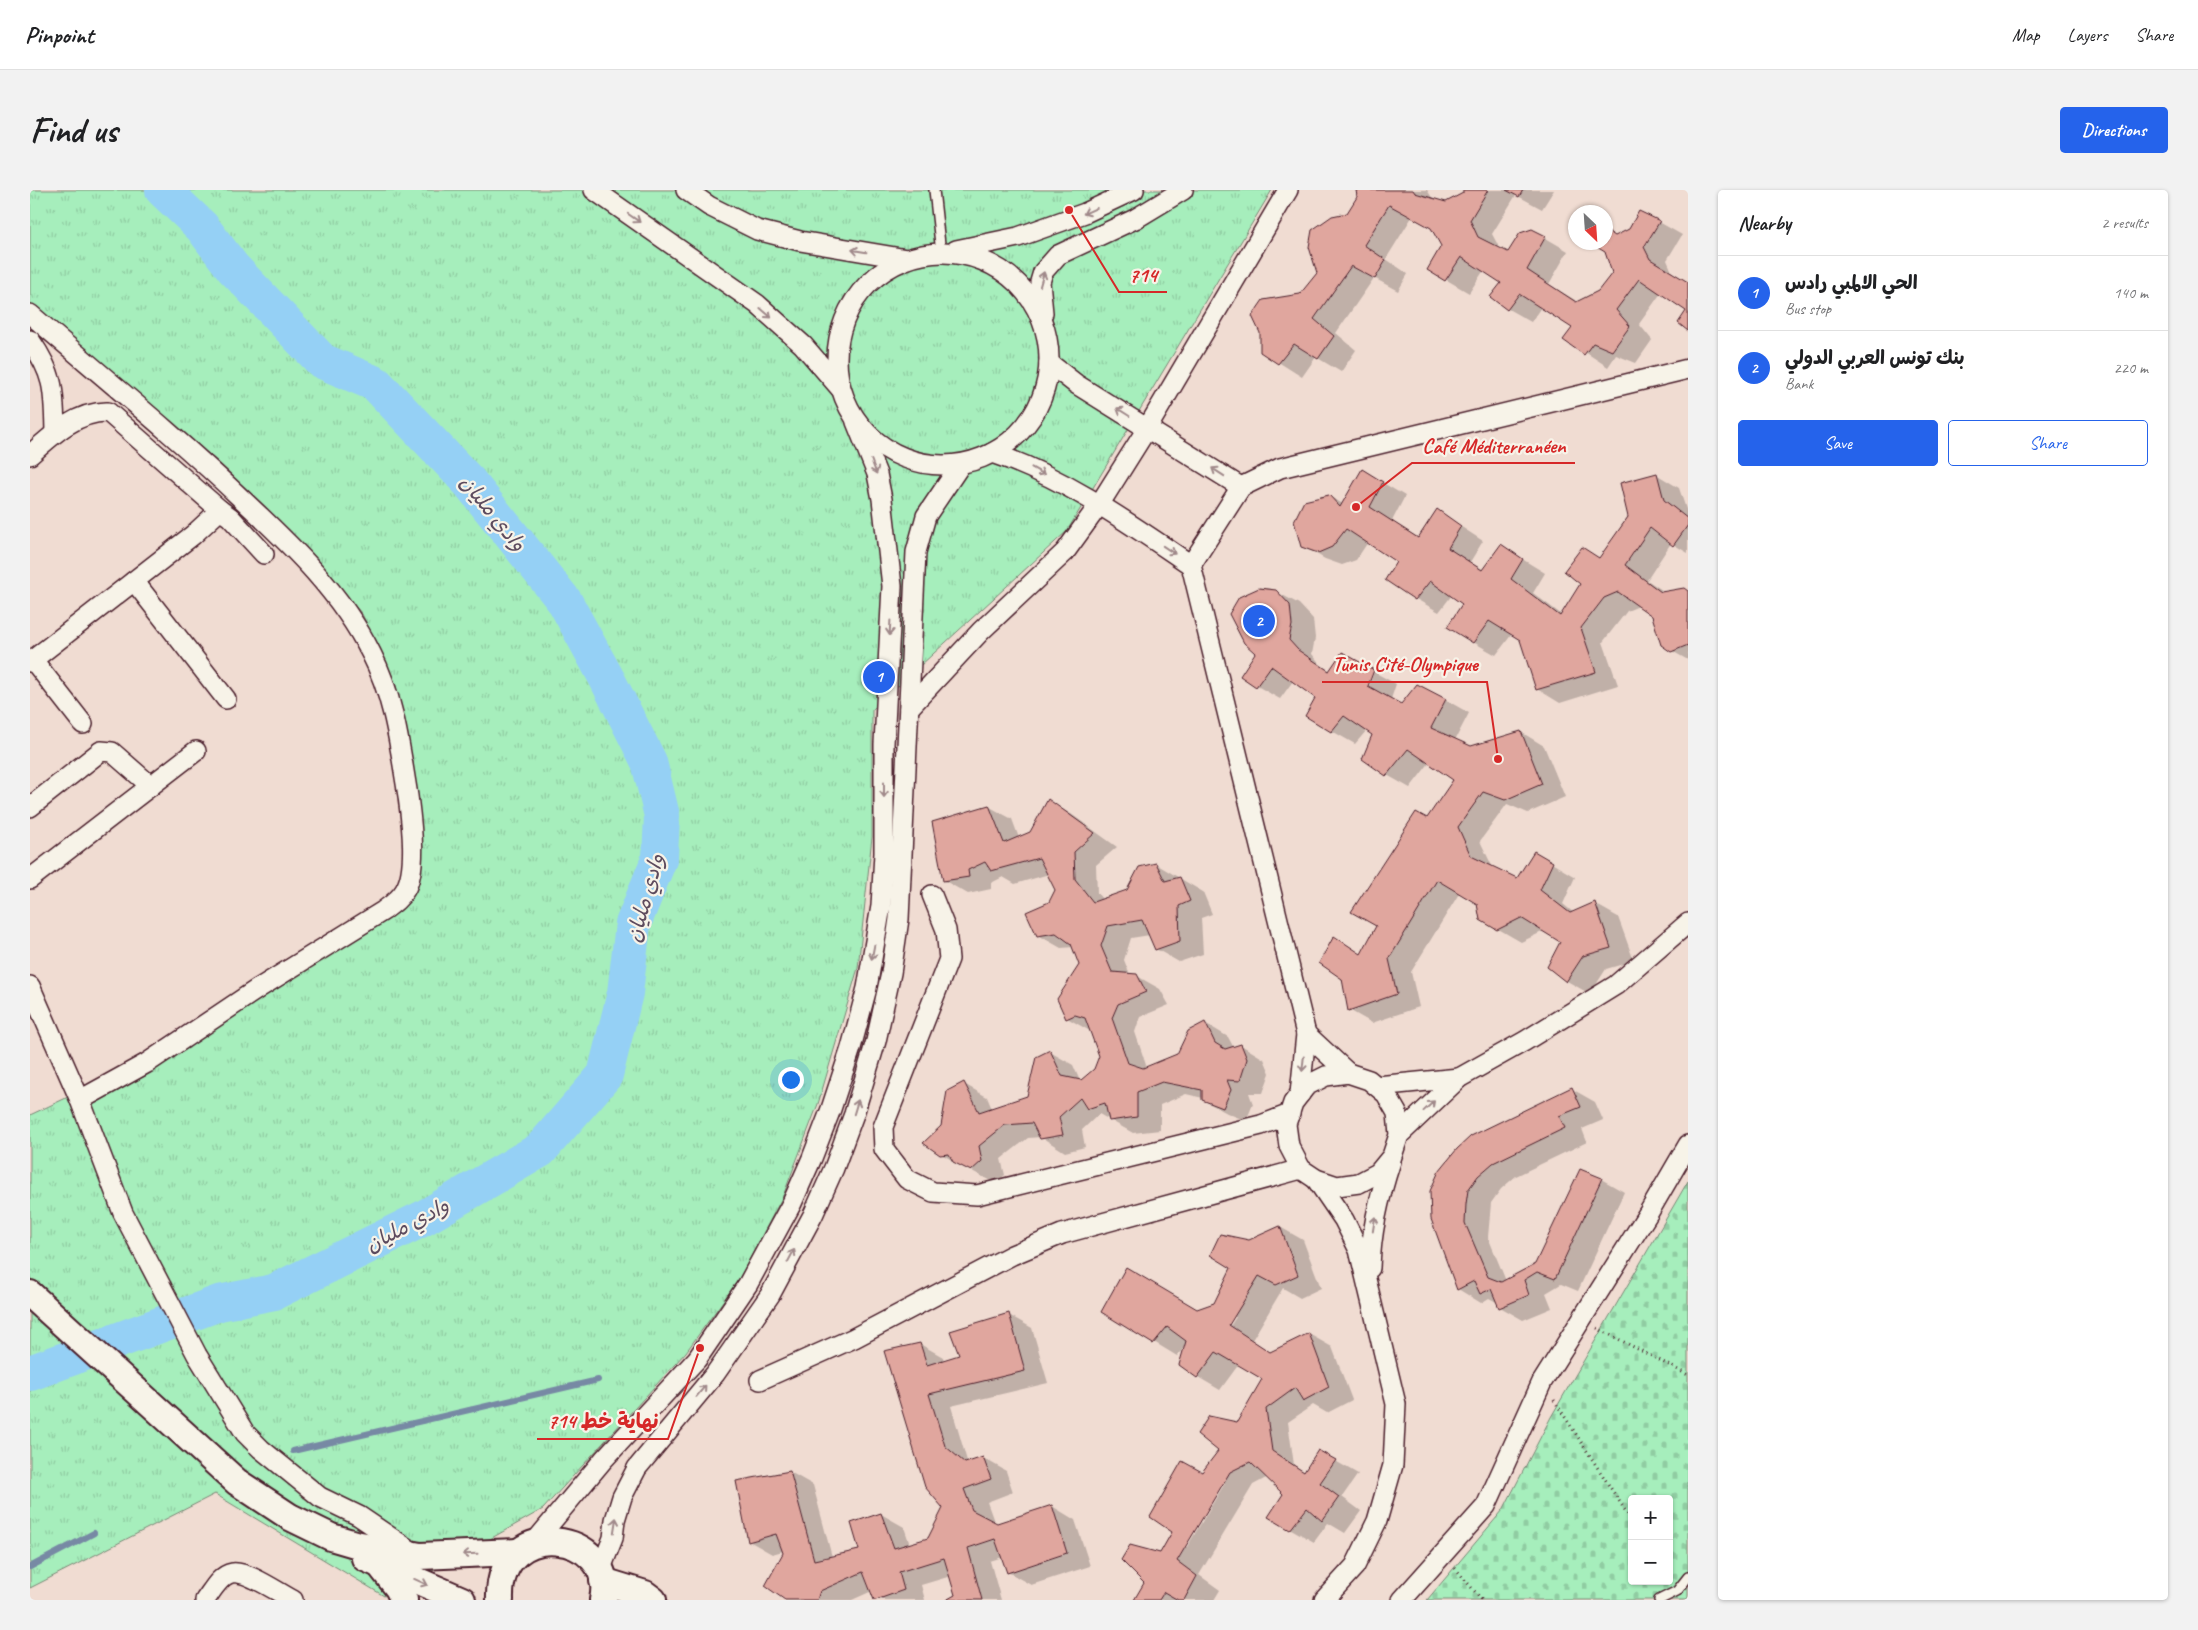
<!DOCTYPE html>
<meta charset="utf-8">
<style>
body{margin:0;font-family:Caveat,"Playpen Sans Arabic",sans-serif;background:#f2f2f2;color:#202124}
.controls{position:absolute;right:15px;bottom:15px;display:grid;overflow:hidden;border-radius:5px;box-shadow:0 1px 4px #0004}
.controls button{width:45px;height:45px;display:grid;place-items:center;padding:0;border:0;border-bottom:1px solid #e0e0e0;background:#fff;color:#202124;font:25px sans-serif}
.compass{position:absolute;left:1538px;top:15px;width:45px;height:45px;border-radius:50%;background:#fff;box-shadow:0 1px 4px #0004;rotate:155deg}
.you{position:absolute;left:760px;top:889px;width:18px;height:18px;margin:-12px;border:4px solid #fff;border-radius:50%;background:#1a73e8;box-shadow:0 0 0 8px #1a73e833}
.badge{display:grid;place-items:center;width:32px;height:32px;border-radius:50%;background:#2563eb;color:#fff;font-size:16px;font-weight:700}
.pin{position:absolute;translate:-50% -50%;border:2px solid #fff;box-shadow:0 1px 5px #0006}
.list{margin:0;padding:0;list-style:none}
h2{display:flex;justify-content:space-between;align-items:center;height:65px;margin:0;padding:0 20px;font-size:21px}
h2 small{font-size:16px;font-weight:400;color:#757577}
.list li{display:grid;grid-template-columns:32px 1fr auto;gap:15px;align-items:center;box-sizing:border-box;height:75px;padding:0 20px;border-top:1px solid #e0e0e0}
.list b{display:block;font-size:19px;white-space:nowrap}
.list p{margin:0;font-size:16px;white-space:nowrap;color:#757577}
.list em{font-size:16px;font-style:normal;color:#757577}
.actions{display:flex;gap:10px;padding:15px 20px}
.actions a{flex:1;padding:11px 0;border:1px solid #2563eb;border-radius:5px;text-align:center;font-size:18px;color:#2563eb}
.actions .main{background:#2563eb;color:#fff}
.map{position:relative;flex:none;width:1658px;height:1410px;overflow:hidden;border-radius:5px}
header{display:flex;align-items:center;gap:30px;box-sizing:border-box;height:70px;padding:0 25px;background:#fff;border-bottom:1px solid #e0e0e0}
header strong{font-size:24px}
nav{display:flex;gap:28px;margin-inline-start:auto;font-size:18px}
.intro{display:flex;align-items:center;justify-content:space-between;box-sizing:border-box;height:120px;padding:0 30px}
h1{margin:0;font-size:35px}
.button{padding:12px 22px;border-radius:5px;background:#2563eb;color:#fff;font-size:18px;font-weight:700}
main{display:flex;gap:30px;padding:0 30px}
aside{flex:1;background:#fff;border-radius:5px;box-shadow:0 1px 4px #0004}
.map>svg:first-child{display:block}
.grass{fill:url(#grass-tufts);stroke:#788674}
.cemetery{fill:url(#cemetery-stones);stroke:#788674;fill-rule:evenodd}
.shadow{fill:#0003;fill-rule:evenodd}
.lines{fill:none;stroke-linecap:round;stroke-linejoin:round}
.stream{stroke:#7789a4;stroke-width:6}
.river{stroke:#95d0f5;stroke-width:36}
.building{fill:#e0a69e;stroke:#4a1f2b}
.service-casing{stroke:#4a1f2b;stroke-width:12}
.minor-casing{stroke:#4a1f2b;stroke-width:22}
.secondary-casing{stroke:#4a1f2b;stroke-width:30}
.path{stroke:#4a1f2b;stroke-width:3;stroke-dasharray:1 4;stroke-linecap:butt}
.service{stroke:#f7f3e8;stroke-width:9}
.minor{stroke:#f7f3e8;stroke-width:19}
.secondary{stroke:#f7f3e8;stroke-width:26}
.oneway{stroke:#a0898a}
.labels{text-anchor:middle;stroke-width:4.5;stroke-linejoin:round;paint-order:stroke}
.water-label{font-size:21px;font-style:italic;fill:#5d4b5e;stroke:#f7f3e8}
.leader{fill:none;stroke:#d62828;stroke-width:2}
.callout-dot{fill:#d62828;stroke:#f7f3e8;stroke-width:2}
.callout-label{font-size:21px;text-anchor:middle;font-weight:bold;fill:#d62828;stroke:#f7f3e8;stroke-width:4.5;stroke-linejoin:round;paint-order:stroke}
</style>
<header>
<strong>Pinpoint</strong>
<nav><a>Map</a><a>Layers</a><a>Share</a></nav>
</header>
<div class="intro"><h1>Find us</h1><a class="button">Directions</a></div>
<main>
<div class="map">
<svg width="1658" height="1410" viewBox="0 0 1658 1410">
<defs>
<pattern id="grass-tufts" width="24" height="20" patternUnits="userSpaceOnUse" patternTransform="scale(1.25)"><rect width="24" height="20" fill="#a6eebc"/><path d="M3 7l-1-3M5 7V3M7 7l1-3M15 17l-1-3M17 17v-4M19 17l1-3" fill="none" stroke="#90cca2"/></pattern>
<pattern id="cemetery-stones" width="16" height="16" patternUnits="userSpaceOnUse" patternTransform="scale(1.25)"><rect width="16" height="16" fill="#a6eebc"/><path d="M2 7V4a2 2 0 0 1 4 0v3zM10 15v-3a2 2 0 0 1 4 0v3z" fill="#90cca2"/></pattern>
</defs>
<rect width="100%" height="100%" fill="#f0dcd2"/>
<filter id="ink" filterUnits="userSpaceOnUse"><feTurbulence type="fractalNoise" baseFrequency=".02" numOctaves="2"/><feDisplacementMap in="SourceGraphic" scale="10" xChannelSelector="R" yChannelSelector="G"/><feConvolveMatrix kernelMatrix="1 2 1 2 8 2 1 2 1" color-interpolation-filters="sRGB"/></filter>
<g filter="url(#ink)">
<path class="grass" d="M0 0H1242L1037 341 842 520V647L828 778 788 914 753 1006 709 1089 656 1162 513 1319 414 1375 354 1406 185 1304 0 1398V925L34 909 358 730 383 703 390 658 383 572 366 496 332 424 255 336 189 273 0 113Z"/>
<path class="cemetery" d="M1658 991V1410H1397L1473 1320 1521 1227ZM1602 1309H1639V1391H1602Z"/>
<g class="shadow">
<path d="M1327 0H1397L1403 9 1416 13 1434 4V0H1524L1512 19 1486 5 1462 44 1470 59 1479 63 1502 40 1538 61 1519 94 1548 112 1569 102 1583 83 1576 52V42L1585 47 1629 32 1652 45 1637 70 1643 84 1658 93V140L1657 121 1631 103 1609 134 1622 150 1606 173 1586 165 1578 177 1535 149 1543 138 1511 117 1501 132 1478 119 1462 107 1472 93 1454 80 1439 103 1398 79 1413 56 1403 38 1382 27 1356 69 1378 84 1368 101 1344 88 1306 143 1326 160 1311 182 1286 167 1272 187 1231 161 1288 83 1328 8Z"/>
<path d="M1333 281 1375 306 1362 331 1389 348 1407 321 1453 351 1440 372 1454 380 1471 356 1515 383 1503 403 1532 425 1626 284 1649 298 1658 325V363L1641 353 1617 390 1635 402 1658 401V470L1642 461 1623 425 1609 416 1597 421 1573 452 1588 495 1530 513 1507 499 1491 449 1482 444 1466 465 1443 452 1434 414 1422 405 1409 422 1386 409 1357 390 1368 372 1338 352 1326 370 1312 375 1295 369 1272 356 1299 306 1313 314Z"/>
<path d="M1245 401 1269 414 1283 429 1285 448 1282 464 1291 475 1334 502 1337 503 1344 482 1366 494 1361 509 1372 515 1387 496 1416 510 1439 523 1425 550 1441 558 1491 542 1514 556 1535 607 1498 623 1477 614 1450 651 1463 678 1488 689 1505 663 1545 687 1533 714 1544 723 1565 714 1588 727 1604 771 1576 779 1560 804 1537 791 1518 777 1532 752 1514 741 1491 752 1451 729 1448 713 1430 702 1381 782 1389 817 1342 833 1319 820 1304 748 1332 765 1348 736 1397 630 1425 590 1400 572 1380 598 1357 585 1343 544 1337 540 1325 554 1302 541 1287 507 1263 491 1250 509 1227 496V463Z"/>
<path d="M1018 611 1041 624 1087 657 1066 675 1067 703 1073 710 1098 701 1126 674 1173 702 1182 724 1171 728 1173 764 1149 772 1126 759 1120 745 1101 748 1094 770 1100 785 1107 786 1130 799 1139 815 1110 827 1105 842 1117 878 1148 865 1175 833 1198 847 1204 858 1211 855 1234 869 1240 883 1233 903H1219L1223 914 1216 931 1197 923 1173 910V908L1156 904 1130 915V940L1103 943 1069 924 1052 940 1055 957 1035 962 1011 947 998 948 971 969 975 985 964 993 911 964 913 936 934 894 957 907 962 919 998 907 1020 862 1043 875 1050 891 1065 880 1070 866 1060 841 1037 828 1050 775 1044 757 1031 758 1008 745 1026 700 1019 684 985 694 973 687 961 693V699L938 704 915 691 958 616 982 629 989 648 1001 643Z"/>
<path d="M1542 899 1565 912 1573 930 1552 939 1557 952 1486 986 1471 999 1461 1013 1458 1047 1476 1091 1506 1075 1571 989 1594 1002 1548 1101 1531 1094 1516 1103 1522 1118 1493 1130 1470 1117 1468 1113 1459 1108 1451 1113 1428 1099 1403 1029 1401 1002Z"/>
<path d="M1250 1037 1273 1050 1291 1098 1270 1108 1253 1098 1222 1150 1241 1163 1279 1144 1302 1157 1322 1210 1297 1223 1283 1215 1258 1232 1264 1275 1275 1282 1288 1261 1328 1284 1312 1307 1331 1321 1315 1343 1298 1333 1284 1352 1240 1327 1255 1304 1238 1287 1223 1295 1169 1385 1190 1400 1184 1410H1105L1172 1284 1208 1234 1233 1189 1209 1174 1190 1200 1168 1187 1156 1155 1147 1166 1073 1121 1167 1120 1185 1114 1219 1052ZM1203 1127H1206L1197 1141 1195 1140ZM1192 1293H1195L1157 1357 1155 1356Z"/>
<path d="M979 1125 1002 1138 1018 1193 921 1216 937 1271 940 1272 953 1268 976 1281 983 1302 957 1312 965 1334 1022 1316 1045 1330 1060 1376 1001 1395 978 1382 973 1367 960 1371 971 1410H918L926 1405 921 1386 891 1395 895 1410H845L842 1401 822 1410H757L753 1361 742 1364 719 1351 760 1282 783 1295 802 1367 830 1361 851 1324 874 1337 880 1355 899 1349 915 1318 890 1154 913 1167 914 1171 931 1166Z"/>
</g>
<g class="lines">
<g class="stream">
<path d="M263 1261 568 1190"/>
<path d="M0 1377 64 1343"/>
</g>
<path class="river" d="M0 1183 189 1113 244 1102 392 1029 510 960 575 885 595 803 603 734 630 667 632 626 619 572 577 489 535 412 439 292 346 194 292 171 203 78 172 37 133 0"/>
</g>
<g class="building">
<path d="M1326 0H1383L1385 3 1416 12 1433 3V0H1458L1440 30 1448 47 1478 62 1490 43 1502 39 1516 46 1497 80 1546 112 1568 101 1582 83 1575 62 1565 56 1567 52H1576V40L1585 46 1599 39 1609 21 1630 31 1614 57 1620 69 1658 92V141L1648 133 1656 121 1609 89 1586 120 1600 136 1582 161 1563 153 1554 165 1533 150 1542 138 1489 104 1477 120 1460 107 1471 93 1431 67 1415 91 1397 80 1411 56 1401 38 1359 15 1334 55 1356 70 1345 89 1321 76 1284 129 1304 146 1288 169 1264 154 1248 174 1230 162V143L1222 126 1233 110 1270 104 1287 83 1279 57 1282 40 1302 26 1317 23 1327 7Z"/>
<path d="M1476 0H1493L1489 7Z"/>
<path d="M1332 279 1353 292 1340 317 1388 348 1407 319 1431 336 1418 358 1452 380 1471 354 1493 369 1481 389 1530 426 1550 394 1534 381 1552 357 1569 368 1598 327 1590 293 1627 283 1634 310 1658 329V335L1643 356 1620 338 1595 375 1631 402 1654 398 1658 401V455L1641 462 1631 455 1622 426 1588 402 1574 408 1551 438 1566 482 1506 500 1490 450 1459 431 1443 453 1417 437 1432 414 1400 391 1385 410 1355 390 1366 372 1316 339 1302 357 1288 363 1271 357 1264 331 1274 311 1299 305 1310 317Z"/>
<path d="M1229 398 1246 400 1260 415 1262 435 1259 450 1268 460 1299 481 1312 462 1344 480 1338 496 1371 514 1387 494 1416 509 1401 538 1441 556 1491 541 1512 594 1475 610 1453 602 1428 637 1441 666 1487 688 1504 661 1523 672 1510 700 1540 723 1565 712 1581 758 1553 766 1536 792 1517 777 1530 752 1491 728 1467 740 1450 730 1447 714 1407 690 1359 769 1367 804 1318 821 1312 789 1289 773 1304 746 1331 764 1346 736 1321 722 1386 622 1397 628 1423 590 1378 559 1356 586 1332 569 1342 545 1314 526 1301 542 1275 526 1285 508 1241 476 1226 497 1210 486 1225 463 1214 453 1199 424 1209 407Z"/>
<path d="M1018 609 1065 643 1044 662 1045 689 1063 712 1097 700 1109 677 1126 673 1135 691 1150 687 1160 711 1149 716 1150 751 1125 760 1112 730 1078 736 1071 756 1082 782 1107 784 1116 802 1088 814 1082 828 1098 873 1113 878 1147 864 1158 841 1175 832 1185 853 1195 859 1211 854 1217 869 1210 891 1197 890 1201 900 1193 918 1172 910V900L1132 892 1107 902V927L1079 931 1075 913 1057 919 1050 908 1029 927 1033 945 1010 949 1002 933 975 935 949 956 952 971 941 981 923 972 919 964 910 965 893 953 911 936 917 901 934 892 949 922 997 906 1006 867 1020 860 1032 886 1051 890 1064 879 1069 866 1055 828 1045 825 1036 829 1027 809 1049 775 1041 754 1026 743 1007 746 996 722 1019 712 1025 700 1009 668 961 681 955 672 938 680 939 687 913 691 902 632 959 615 974 653 1000 642Z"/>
<path d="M1542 897 1551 917 1529 926 1535 938 1463 973 1448 986 1438 1000 1436 1014 1435 1033 1458 1087 1471 1092 1505 1074 1550 979 1572 988 1525 1089 1507 1082 1494 1090 1499 1105 1469 1118 1461 1099 1450 1104 1444 1091 1427 1100 1401 1029 1400 1001 1409 981 1427 959 1441 946Z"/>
<path d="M1250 1036 1268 1085 1246 1095 1229 1086 1199 1135 1240 1162 1279 1143 1299 1197 1273 1211 1265 1198 1236 1219 1242 1261 1274 1282 1288 1260 1306 1270 1290 1293 1309 1307 1292 1331 1277 1318 1260 1340 1238 1327 1253 1304 1220 1272 1200 1282 1147 1371 1167 1386 1154 1410H1148L1134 1402 1129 1410H1104L1114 1393 1091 1370 1100 1355 1130 1363 1142 1342 1120 1327 1152 1271 1172 1282 1188 1261 1167 1244 1179 1226 1207 1232 1232 1189 1186 1162 1167 1188 1149 1175 1156 1151 1137 1137 1123 1154 1071 1122 1096 1077 1167 1119 1184 1113 1201 1078 1180 1065 1190 1044 1219 1050Z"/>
<path d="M979 1123 995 1181 899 1204 915 1256 935 1273 953 1267 961 1289 934 1299 942 1320 967 1333 1022 1315 1037 1363 977 1383 965 1349 938 1358 952 1410H916L925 1405 914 1368 869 1382 874 1400 846 1410H844L833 1382 790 1401 787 1410H755L735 1396 753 1363 746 1344 718 1352 706 1291 760 1281 784 1370 829 1360 821 1333 851 1323 864 1358 898 1348 913 1318 895 1297 854 1161 890 1153 897 1175 929 1165 920 1141Z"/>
</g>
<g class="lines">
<defs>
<g id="service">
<path d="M904 0 911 63"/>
<path d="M1629 1410 1647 1401 1658 1387"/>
</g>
<g id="minor">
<path d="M564 0 727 114 773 155 810 198"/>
<path d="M656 0 679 16 727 40 770 51 877 69"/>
<path d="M926 60 988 47 1055 23 1104 0"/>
<circle cx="913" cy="169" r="106"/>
<path d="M1013 123 1010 92 1013 82 1028 65 1105 29 1153 0"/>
<path d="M0 124C72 186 146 246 215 312 263 357 311 403 341 463 364 507 370 557 378 606 381 630 388 678 375 700 370 709 361 715 353 721L229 798 117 873 50 910"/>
<path d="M0 150C25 186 24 201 25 243"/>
<path d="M1019 173 1046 194 1211 297"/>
<path d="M962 263C1034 287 1099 333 1161 375"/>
<path d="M0 265C21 246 47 221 78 222L190 320"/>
<path d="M104 391 196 509"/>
<path d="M3 470 53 534"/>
<path d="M0 472 163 345 190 320 200 327 234 364"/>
<path d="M879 518 951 441 1035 362 1069 315 1118 237 1258 0"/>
<path d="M0 617 71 561 82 562 121 596"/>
<path d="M0 689 166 561"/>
<path d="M902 705 916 740 919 769 853 937 854 959 877 989 903 1002 947 1005 1231 935 1260 924"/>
<path d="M0 796 50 910 93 1023 167 1165 215 1243 231 1259 290 1307 329 1326 381 1361"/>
<path d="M1276 844 1318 883"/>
<path d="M1347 896 1429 888"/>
<path d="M1270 904 1276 844 1161 375 1211 297 1250 278 1658 179"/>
<path d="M1369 945 1367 923 1356 904 1339 890 1318 883 1296 886 1276 896 1263 913 1256 934 1259 956 1271 979 1286 989 1307 996 1329 993 1348 983 1362 966 1369 945 1429 888 1495 851 1586 795 1658 733"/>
<path d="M1286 989 1314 1030 1329 1060 1366 1214 1363 1275 1347 1331 1325 1376 1294 1410"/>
<path d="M1340 1078C1341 1040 1349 1007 1361 971"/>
<path d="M730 1190 824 1148 982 1065 1032 1044 1271 979"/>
<path d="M503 1354 574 1269 667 1169 718 1094 762 1013 782 968 801 919 821 858 837 798 851 716 854 663V554L862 396 852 309 847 284 826 232"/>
<path d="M570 1381 583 1348 585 1330 592 1307 607 1278 685 1184 740 1105 783 1025 804 978 824 924 846 851 861 783 869 729 886 362 896 326 931 274"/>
<path d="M175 1410C182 1401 190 1385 202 1383 217 1380 249 1403 263 1410"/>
<path d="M1372 1410 1456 1316 1512 1192 1619 1022 1658 955"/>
</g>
<g id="secondary">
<path d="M0 1104 207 1292 260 1327 301 1347 325 1354 390 1366 488 1362"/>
<path d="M335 1368 432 1410"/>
<path d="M350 1375 368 1398 374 1410"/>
<path d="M573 1391 615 1404 623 1410"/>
<path d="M470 1410C467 1323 588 1341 573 1410"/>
</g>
</defs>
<use href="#service" class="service-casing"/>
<use href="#minor" class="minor-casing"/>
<use href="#secondary" class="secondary-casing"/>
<g class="path">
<path d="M1567 1138 1658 1185"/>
<path d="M1524 1210 1602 1331"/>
<path d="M1425 1378 1452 1410"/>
</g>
<use href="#service" class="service"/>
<use href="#minor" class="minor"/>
<use href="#secondary" class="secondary"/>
</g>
<defs><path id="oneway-shaft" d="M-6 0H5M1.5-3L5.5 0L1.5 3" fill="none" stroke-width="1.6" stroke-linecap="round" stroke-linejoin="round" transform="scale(1.25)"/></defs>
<g class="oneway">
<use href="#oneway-shaft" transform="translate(1060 21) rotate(156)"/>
<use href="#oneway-shaft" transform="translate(604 28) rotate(35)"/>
<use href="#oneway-shaft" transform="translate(829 61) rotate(-171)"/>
<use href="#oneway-shaft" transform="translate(1012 89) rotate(-74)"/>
<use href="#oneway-shaft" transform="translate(736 123) rotate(41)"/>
<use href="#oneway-shaft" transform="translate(1093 222) rotate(-148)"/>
<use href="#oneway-shaft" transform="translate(844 277) rotate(69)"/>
<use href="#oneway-shaft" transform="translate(1008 281) rotate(29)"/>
<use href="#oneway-shaft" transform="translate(1188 282) rotate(-147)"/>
<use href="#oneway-shaft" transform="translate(1139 360) rotate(34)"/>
<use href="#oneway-shaft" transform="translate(860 438) rotate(93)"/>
<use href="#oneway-shaft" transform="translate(854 600) rotate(90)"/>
<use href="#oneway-shaft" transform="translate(843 762) rotate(101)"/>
<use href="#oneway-shaft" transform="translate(1273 874) rotate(96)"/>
<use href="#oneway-shaft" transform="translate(1399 916) rotate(-43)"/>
<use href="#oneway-shaft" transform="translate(826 917) rotate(-73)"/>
<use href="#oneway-shaft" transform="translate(1344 1034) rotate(-81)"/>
<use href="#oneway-shaft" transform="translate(761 1066) rotate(-62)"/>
<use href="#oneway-shaft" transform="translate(671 1201) rotate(-50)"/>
<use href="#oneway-shaft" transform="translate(585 1335) rotate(-81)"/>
<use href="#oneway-shaft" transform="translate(440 1364) rotate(178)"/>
<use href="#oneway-shaft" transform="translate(391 1392) rotate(24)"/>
</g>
</g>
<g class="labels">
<g class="water-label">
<text transform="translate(463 323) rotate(51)" y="7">وادي مليان</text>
<text transform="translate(615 708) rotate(-74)" y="7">وادي مليان</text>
<text transform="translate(377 1035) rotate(-28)" y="7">وادي مليان</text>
</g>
</g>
<path class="leader" d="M1039 20L1089 102H1137M1326 317L1382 273H1545M1468 569L1457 492H1292M670 1158L638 1249H507"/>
<g class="callout-dot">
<circle cx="1039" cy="20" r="5"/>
<circle cx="1326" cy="317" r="5"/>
<circle cx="1468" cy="569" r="5"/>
<circle cx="670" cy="1158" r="5"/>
</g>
<g class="callout-label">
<text x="1113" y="92">714</text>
<text x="1464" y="263">Café Méditerranéen</text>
<text x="1375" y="481">Tunis Cité-Olympique</text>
<text x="573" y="1238">نهاية خط 714</text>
</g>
</svg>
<div class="controls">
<button>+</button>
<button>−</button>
</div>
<svg class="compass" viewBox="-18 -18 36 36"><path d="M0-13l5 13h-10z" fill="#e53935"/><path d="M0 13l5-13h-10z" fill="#757577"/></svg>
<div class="you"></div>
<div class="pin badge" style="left:849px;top:487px">1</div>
<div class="pin badge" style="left:1229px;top:431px">2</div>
</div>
<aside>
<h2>Nearby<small>2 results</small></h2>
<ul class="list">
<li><span class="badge">1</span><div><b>الحي الالمبي رادس</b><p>Bus stop</p></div><em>140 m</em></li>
<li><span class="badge">2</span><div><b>بنك تونس العربي الدولي</b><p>Bank</p></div><em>220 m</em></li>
</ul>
<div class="actions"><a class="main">Save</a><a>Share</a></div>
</aside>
</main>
